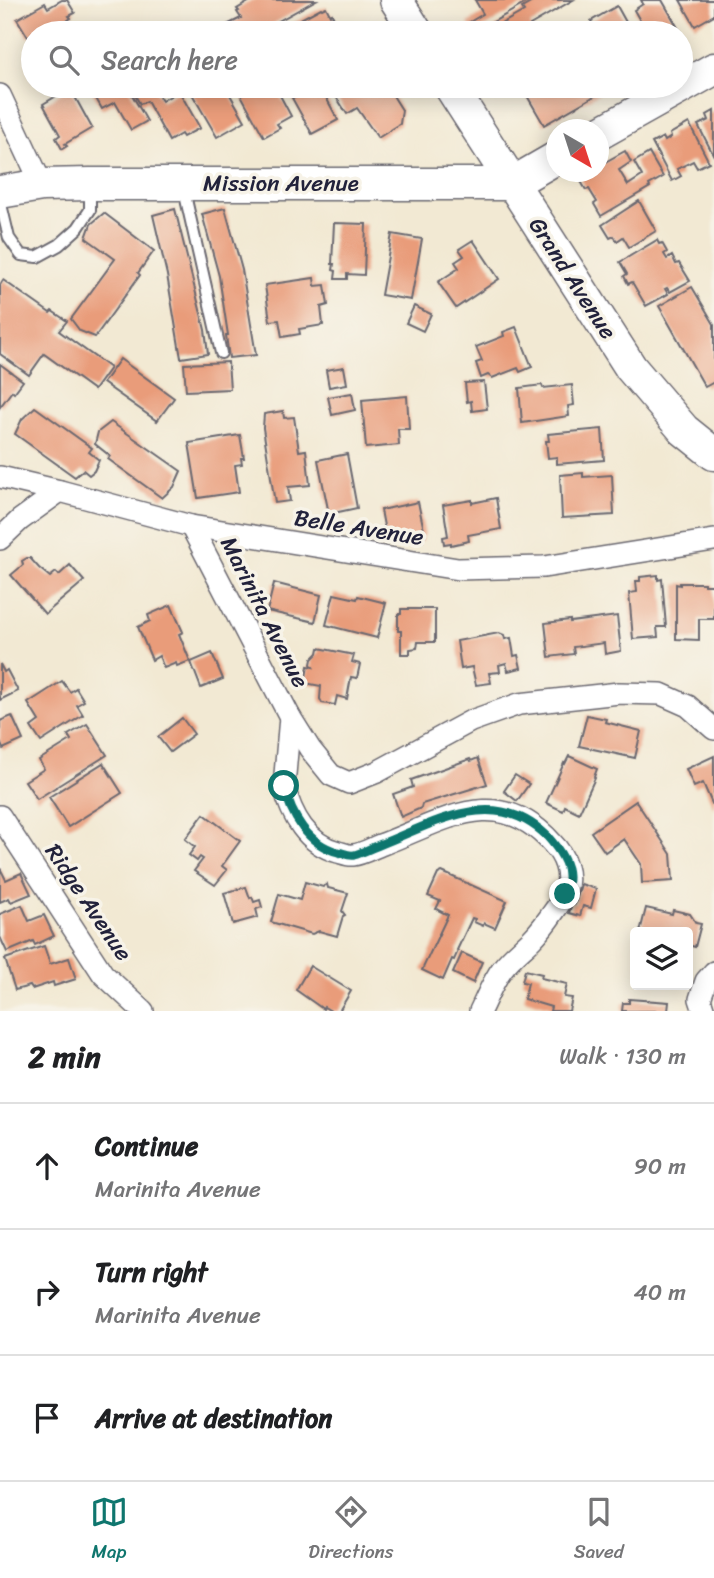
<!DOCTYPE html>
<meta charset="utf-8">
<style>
body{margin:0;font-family:Sriracha,sans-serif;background:#f6f6f6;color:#202124}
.controls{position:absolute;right:21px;bottom:21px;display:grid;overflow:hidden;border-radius:7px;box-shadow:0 4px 18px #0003}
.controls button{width:63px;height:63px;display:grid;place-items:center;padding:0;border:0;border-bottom:2px solid #e0e0e0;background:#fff;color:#202124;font:35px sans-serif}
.compass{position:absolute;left:546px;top:119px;width:63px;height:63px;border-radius:50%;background:#fff;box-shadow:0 4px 18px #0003;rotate:141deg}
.stop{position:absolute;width:21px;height:21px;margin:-16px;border:5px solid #0f766e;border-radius:50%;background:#fff}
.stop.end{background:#0f766e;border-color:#fff;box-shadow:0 2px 7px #0008}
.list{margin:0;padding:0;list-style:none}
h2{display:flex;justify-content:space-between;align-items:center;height:91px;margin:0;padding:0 28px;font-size:30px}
h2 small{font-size:23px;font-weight:400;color:#757577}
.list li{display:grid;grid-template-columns:46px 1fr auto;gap:21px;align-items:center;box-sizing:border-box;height:126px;padding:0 28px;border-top:2px solid #e0e0e0}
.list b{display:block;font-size:26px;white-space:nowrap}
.list p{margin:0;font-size:23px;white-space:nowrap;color:#757577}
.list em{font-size:23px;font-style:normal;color:#757577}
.icon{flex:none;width:38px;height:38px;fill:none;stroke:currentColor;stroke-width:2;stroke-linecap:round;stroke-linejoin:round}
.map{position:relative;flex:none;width:714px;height:1011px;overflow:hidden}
.search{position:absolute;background:#fff;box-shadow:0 4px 18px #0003;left:21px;right:21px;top:21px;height:77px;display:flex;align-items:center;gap:18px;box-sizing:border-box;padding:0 24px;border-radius:38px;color:#757577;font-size:26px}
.sheet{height:469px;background:#fff}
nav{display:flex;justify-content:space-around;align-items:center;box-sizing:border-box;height:98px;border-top:2px solid #e0e0e0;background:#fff;font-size:19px;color:#757577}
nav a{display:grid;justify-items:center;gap:4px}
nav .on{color:#0f766e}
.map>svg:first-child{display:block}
.building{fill:#e99c7a}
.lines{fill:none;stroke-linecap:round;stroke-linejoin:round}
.lane-casing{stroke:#6b6870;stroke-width:14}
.street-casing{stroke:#6b6870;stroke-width:24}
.secondary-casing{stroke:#6b6870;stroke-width:35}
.lane{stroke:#fff;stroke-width:10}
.street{stroke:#fff;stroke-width:21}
.secondary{stroke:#fff;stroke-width:32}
.route{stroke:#0f766e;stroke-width:9}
.labels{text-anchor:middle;stroke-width:7;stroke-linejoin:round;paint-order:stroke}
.street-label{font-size:23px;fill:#22223b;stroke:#f7f3e8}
</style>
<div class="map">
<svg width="714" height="1011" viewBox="0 0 714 1011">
<rect width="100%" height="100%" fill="#f7f3e8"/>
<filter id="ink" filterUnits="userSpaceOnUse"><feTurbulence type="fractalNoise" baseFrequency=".0143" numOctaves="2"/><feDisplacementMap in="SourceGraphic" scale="14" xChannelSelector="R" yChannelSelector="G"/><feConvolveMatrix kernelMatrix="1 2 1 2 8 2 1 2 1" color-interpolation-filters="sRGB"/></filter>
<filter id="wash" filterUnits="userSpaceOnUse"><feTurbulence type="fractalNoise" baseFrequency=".00686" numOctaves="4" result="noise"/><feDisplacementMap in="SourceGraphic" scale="28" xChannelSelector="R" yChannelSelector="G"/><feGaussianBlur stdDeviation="1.57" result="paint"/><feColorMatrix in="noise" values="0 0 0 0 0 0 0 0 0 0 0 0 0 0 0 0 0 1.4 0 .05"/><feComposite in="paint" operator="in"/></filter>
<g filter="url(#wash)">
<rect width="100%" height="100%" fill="#f2e9d3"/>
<g id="blocks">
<g class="building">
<path d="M62 0H67L75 13 69 16 71 18 68 20 71 26 57 33H35L28 37 17 19 45 3 48 8Z"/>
<path d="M252 0H316L257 33H250L249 31 246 33H211L241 18 237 12 239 11 237 9Z"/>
<path d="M475 0H531L474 33 468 23 483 14Z"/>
<path d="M536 0H573L530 25 535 33H485L524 11 522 8Z"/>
<path d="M641 0H662L681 33H647L634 10 643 4Z"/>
<path d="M680 0H714V15L695 26Z"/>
<path d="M617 6 632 33H597L591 21Z"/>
<path d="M326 7 330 15 332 14 339 32 335 33H281L280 30 321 8 322 9Z"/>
<path d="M60 86H69L92 128 65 144 67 146 62 149 56 138 60 135 43 104 63 92Z"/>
<path d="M89 86H127L147 121 131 130 115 102 102 109Z"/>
<path d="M135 86H152L162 101 179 91 200 128 183 137 181 134 169 141 147 101 140 104 131 88Z"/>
<path d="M189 86H225L245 121 217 137 188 87Z"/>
<path d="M254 86H257L260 91 270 86H275L291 116 277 124 280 128 264 137 240 93Z"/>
<path d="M315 86H320L338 120 312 134 292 98Z"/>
<path d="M350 86H380L382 89 387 86 402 110 400 124 378 138 357 108 347 114 335 95Z"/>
<path d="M519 86H534L536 88 540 86H612L544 125 526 94 524 95Z"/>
<path d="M714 111V156L698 125 709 120 707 115Z"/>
<path d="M689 123 709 162 697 168 693 161 677 169 681 176 672 181 652 143 663 137 665 141 671 137 670 134Z"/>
<path d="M625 151 631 162 619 170 628 185 642 176 634 162 649 153 663 177 649 185 650 187 601 216 594 204 597 202 589 189 586 190 579 178 589 172H598V166Z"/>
<path d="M639 201 656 231 629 247 623 237 617 241 614 236 610 238 602 225Z"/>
<path d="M225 208 242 270 256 355 229 358 226 335H228L219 276 202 214Z"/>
<path d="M175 209 205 330 208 354 181 358 167 275 153 215Z"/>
<path d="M104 213 154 251 138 273 140 275 95 337 80 331 71 319 115 259 86 238 91 224Z"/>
<path d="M334 223 366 224 364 275 347 274V279H335L336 271 333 270 334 264H332Z"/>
<path d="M392 234 422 239 411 300 381 295Z"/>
<path d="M473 240 499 279 456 308 438 282 459 268 455 262 464 256 459 249Z"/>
<path d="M657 240 659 244 662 243 667 252 664 254 667 259 672 256 676 264 679 263 690 281 670 292 667 288 665 289 668 294 646 306 632 282 628 284 624 276 627 274 620 262Z"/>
<path d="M314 278 315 286 325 285 328 305 321 307 323 325 299 329 300 334 282 337 279 320 270 321 265 285Z"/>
<path d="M3 280 50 313 52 311 67 321 59 331 110 368 94 390 44 354 29 375 0 354V285Z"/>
<path d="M692 287 714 324V382L705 387 659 306Z"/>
<path d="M414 306 431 314 423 331 406 323Z"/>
<path d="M516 327 532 367 520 372 518 368 492 378 488 375 481 378 476 363 482 361 476 347 504 336 503 332Z"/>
<path d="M120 359 174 398 157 421 103 383Z"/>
<path d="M228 362 230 389 186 391 184 364Z"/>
<path d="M0 364 23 381 14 393 12 391 0 407Z"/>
<path d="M344 367 347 384 329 387 326 370Z"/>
<path d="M484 382 487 409 472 411 471 401 467 402 465 383Z"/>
<path d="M542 385 543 388 572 385 574 405 568 406 569 416 522 423 519 388Z"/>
<path d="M352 393 355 410 332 415 328 397Z"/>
<path d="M407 396 409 429H398L399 445 366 448 362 400Z"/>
<path d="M35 407 92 448 89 452 99 460 94 471 89 475 83 470 75 477 15 434 22 419Z"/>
<path d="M283 411 284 418 294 417 299 451 306 450 310 485 288 487 290 501 275 503 263 428 264 414Z"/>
<path d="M111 422 181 471 174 487 162 498 108 459 110 456 95 444 98 432Z"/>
<path d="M602 429 604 460 557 464V457L548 458 546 441H549L548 434Z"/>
<path d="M240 435 244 458H241L242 464 235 465 239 492 198 498 189 443Z"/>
<path d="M347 454 357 508 329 514 318 460Z"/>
<path d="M583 473V477L612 475 614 515 562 518 560 475Z"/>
<path d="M496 498 501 529 468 535 469 541 451 545V543L444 544 443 537 448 536 443 505 472 500V503Z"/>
<path d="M418 502 425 535 422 536 423 541 415 543 414 537 387 542 381 510Z"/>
<path d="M27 558H30L39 568 50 577 56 572 59 575 70 565 84 581 45 614 11 575 23 565 22 561Z"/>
<path d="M658 575V580L662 579 666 627H657L658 637 633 639 629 593 637 592 636 581H640V577Z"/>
<path d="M274 583 321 595 315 622 267 611Z"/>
<path d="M680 583H704V585H714V619H699V640L676 639V584L680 585Z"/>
<path d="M334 594 357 599 358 596 386 603 377 638 326 625Z"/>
<path d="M171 605 183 632 179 634 190 661 177 666 176 663 164 668 159 656 152 660 138 627 150 621 148 615Z"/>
<path d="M401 609H435V642H418L417 648 410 649V654H401V631H398V614H401Z"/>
<path d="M617 616 621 651 605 654 604 643 573 647 574 654 549 657 545 623 570 620V622Z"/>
<path d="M499 633 504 635 505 639 511 638 514 656 518 655 521 668 508 671 506 663 499 665 500 672 489 673 491 683 476 685 472 667 461 669 457 641Z"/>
<path d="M319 648 354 655 352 662 360 664 357 678 351 677 347 699 337 696 335 705 322 703 320 699 321 686 305 683 308 666 313 667 311 664 312 659 318 653Z"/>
<path d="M212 653 223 679 201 688 191 662Z"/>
<path d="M0 664 4 672 7 670 18 691 0 700Z"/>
<path d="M62 681 70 692 76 688 84 701 77 705 83 715 41 742 31 727 39 721 28 703Z"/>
<path d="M587 715 606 719 605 722 641 731 635 758 579 746Z"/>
<path d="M12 716 23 740 3 749 0 742V721Z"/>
<path d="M182 718 194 734 170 752 158 737Z"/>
<path d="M87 724 107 755 37 799 25 781 44 769 39 760 71 740 68 735Z"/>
<path d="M569 756 597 769 594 777 595 778 579 813 565 806 563 811 546 803 564 763 565 764Z"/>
<path d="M714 756V808L703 783 694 787 686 769Z"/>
<path d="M478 758 487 784 422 804 421 808 401 817 393 794 413 787 411 780 470 759 471 761Z"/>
<path d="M103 763 122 793 68 827 49 797Z"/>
<path d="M515 775 529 784 517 801 504 791Z"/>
<path d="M636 801 671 854 673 881 642 883 641 864 624 839 605 852 591 832Z"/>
<path d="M204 814 240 841 222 866 227 870 215 885 194 871 203 859 200 857 197 861 189 855 195 847 185 839Z"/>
<path d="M0 868 6 880 21 873 31 894 11 902 9 898 0 902Z"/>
<path d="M442 872 507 901 495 928 484 923 483 926 474 922 475 919 472 918 457 950 458 951 454 960 452 959 443 980 422 970 448 915 436 909 440 901 428 896 438 874Z"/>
<path d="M305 882 323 887 327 884 328 888 348 893 342 911 345 915 343 916 337 936 319 931 312 934 271 922 279 894 300 900Z"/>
<path d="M581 884 596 889 591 908 583 906 580 916 569 913 572 903 575 904Z"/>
<path d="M246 887 250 898 252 897 254 902 260 900 262 907 256 909 258 917 233 924 224 893Z"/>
<path d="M22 905 29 921 44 915 54 936 35 945 33 941 7 952 0 937V914Z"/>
<path d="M646 908 672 914 673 910 690 914 696 923 701 924 695 947 688 945V932H640Z"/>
<path d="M44 946 50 964 69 958 76 979 54 986 53 982 32 989 30 986 15 990 5 959Z"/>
<path d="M462 953 482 962 473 983 453 973Z"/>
<path d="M310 966 351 991 339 1011H331L324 1007 323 1009 296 990Z"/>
<path d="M525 970 542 974 541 978 567 984 564 997 572 998 569 1011H550L551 1007 524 999 528 983 522 982Z"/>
<path d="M629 999 669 1002 668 1011H622L623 1003H629Z"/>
</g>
</g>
</g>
<g filter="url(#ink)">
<use href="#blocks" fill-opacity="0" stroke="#6b6870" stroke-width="2"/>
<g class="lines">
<defs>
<g id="lane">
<path d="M183 186 221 353"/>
<path d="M0 200 9 238 21 255 37 257 59 245 78 228 90 210V187"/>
</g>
<g id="street">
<path d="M0 95 42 185"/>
<path d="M0 477 60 491 191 526 458 569 544 567 714 540"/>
<path d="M191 526 290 717 310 749 331 775 349 783 377 772 471 721 519 704 619 693 661 694 688 706 714 729"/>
<path d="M0 539 20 520 60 491"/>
<path d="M290 717 284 786C291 815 307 844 338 852 342 853 349 856 353 855 363 854 374 847 383 844 444 821 497 782 552 843 565 856 571 874 566 891 564 898 559 904 555 910 548 920 541 930 532 939 522 949 511 957 502 969 493 981 487 997 480 1011"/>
<path d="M0 816 103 974 143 1011"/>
<path d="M704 1011 700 999 706 981 714 972"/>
</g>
<g id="secondary">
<path d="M396 0 417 33"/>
<path d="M450 86 631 368 684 430 714 454"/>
<path d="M598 134 714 69"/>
<path d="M0 192 42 185 90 184H511L556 158"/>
</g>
</defs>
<use href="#lane" class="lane-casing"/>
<use href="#street" class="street-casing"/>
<use href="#secondary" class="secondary-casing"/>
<use href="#lane" class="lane"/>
<use href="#street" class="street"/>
<use href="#secondary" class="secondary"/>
</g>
</g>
<g class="lines" filter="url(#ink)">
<path class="route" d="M284 786C291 815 307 844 338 852 343 853 349 856 354 855 362 853 371 848 379 845 434 824 494 784 547 836 557 847 569 863 568 878 568 883 566 889 565 894"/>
</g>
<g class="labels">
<g class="street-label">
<text x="281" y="191">Mission Avenue</text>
<text transform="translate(573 278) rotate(57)" y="8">Grand Avenue</text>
<text transform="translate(359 527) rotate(9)" y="8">Belle Avenue</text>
<text transform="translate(265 612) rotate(63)" y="8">Marinita Avenue</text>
<text transform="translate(89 902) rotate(56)" y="8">Ridge Avenue</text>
</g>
</g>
</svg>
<div class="controls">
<button><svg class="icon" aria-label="layers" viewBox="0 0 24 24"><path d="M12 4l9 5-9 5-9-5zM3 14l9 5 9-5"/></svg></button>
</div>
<svg class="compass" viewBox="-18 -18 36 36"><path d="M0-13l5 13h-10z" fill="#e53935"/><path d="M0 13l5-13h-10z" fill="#757577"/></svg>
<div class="stop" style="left:284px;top:786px"></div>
<div class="stop end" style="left:565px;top:894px"></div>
<div class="search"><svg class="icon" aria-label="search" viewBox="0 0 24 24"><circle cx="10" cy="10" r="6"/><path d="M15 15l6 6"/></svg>Search here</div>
</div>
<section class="sheet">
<h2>2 min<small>Walk · 130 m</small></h2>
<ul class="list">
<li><svg class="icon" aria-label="ahead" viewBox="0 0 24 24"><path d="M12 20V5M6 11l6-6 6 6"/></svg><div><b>Continue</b><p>Marinita Avenue</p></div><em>90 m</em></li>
<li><svg class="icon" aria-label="right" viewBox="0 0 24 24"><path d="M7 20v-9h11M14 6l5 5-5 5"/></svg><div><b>Turn right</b><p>Marinita Avenue</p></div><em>40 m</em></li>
<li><svg class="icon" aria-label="arrive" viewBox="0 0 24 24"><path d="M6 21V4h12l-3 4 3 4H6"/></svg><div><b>Arrive at destination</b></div></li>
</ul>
</section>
<nav>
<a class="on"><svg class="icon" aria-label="map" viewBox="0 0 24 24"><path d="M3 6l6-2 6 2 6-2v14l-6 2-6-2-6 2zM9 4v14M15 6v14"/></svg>Map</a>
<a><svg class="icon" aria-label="directions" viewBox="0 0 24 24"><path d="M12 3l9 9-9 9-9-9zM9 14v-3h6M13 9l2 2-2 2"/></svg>Directions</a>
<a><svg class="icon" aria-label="saved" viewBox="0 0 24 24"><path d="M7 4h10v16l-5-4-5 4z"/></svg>Saved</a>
</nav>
